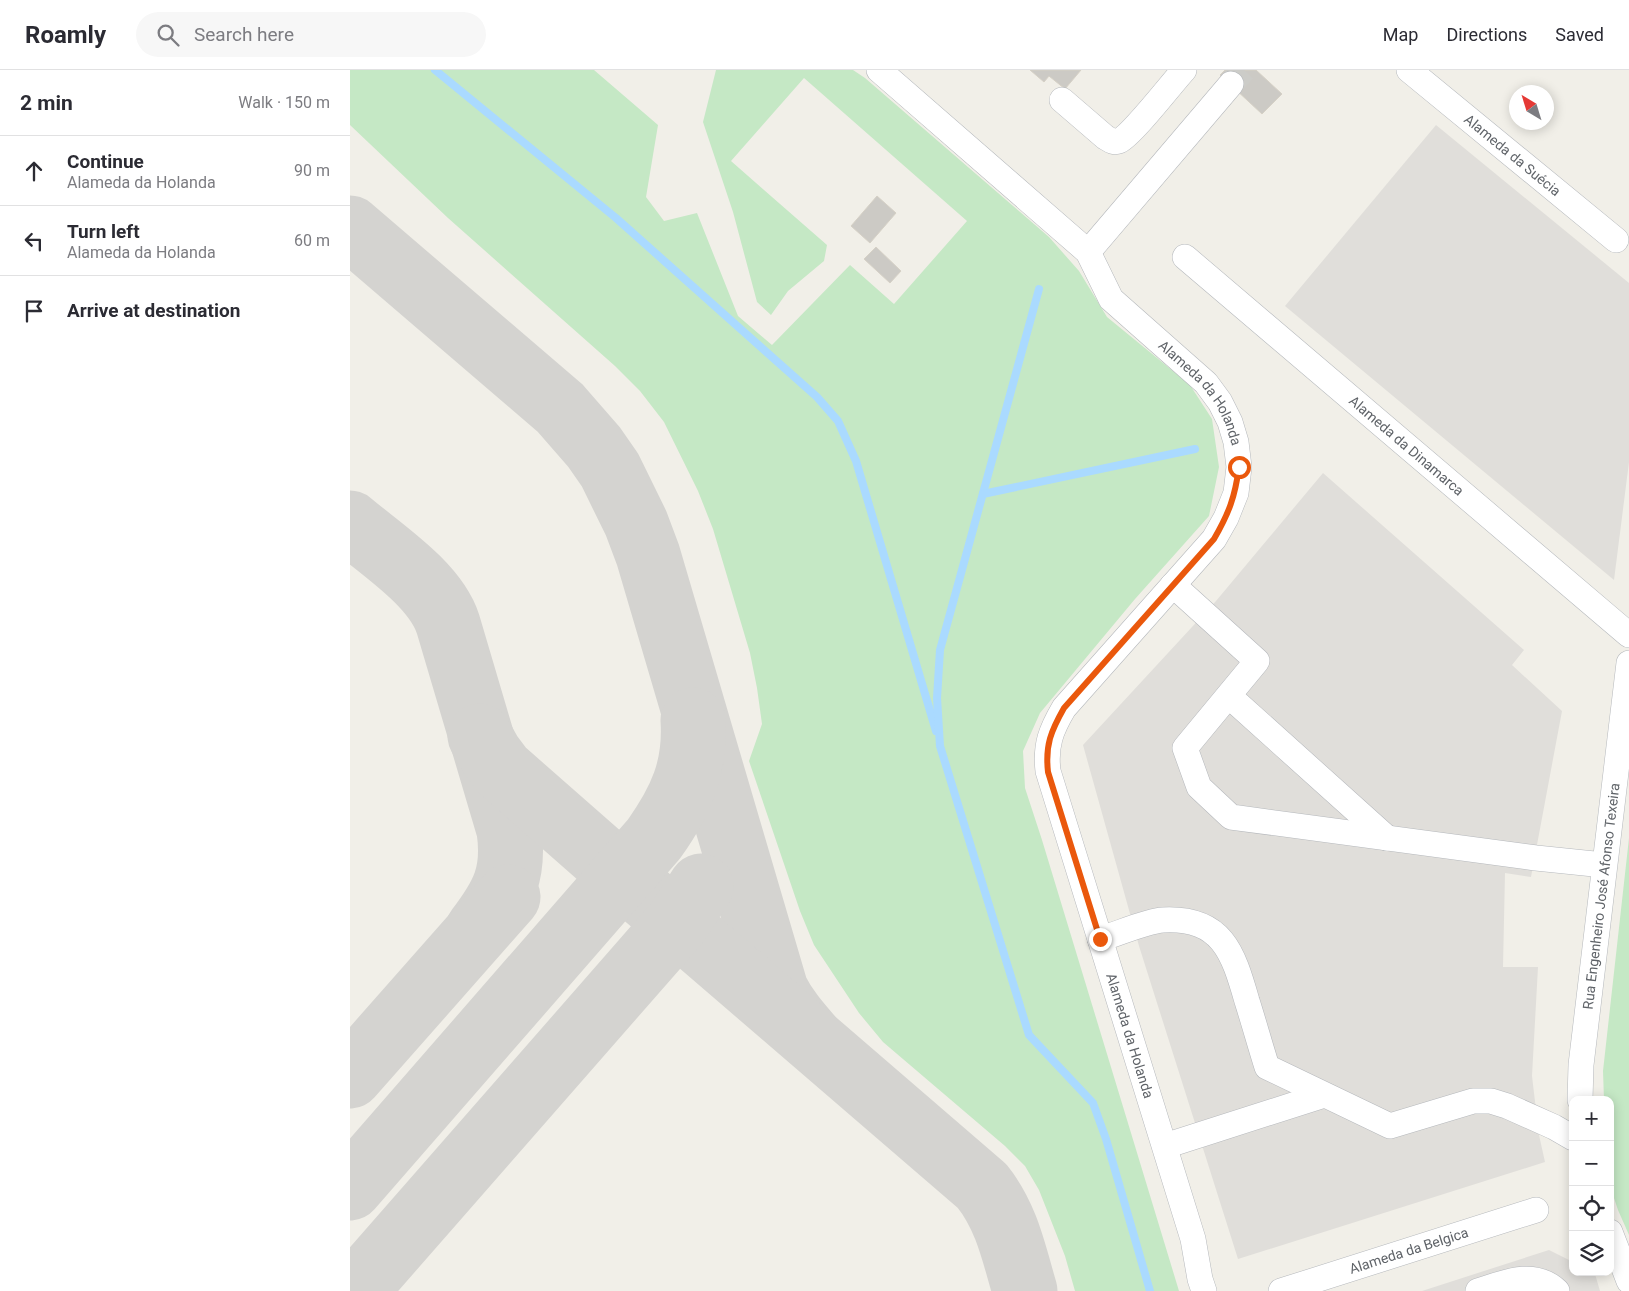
<!DOCTYPE html>
<meta charset="utf-8">
<style>
body{margin:0;font-family:Roboto,sans-serif;background:#f7f7f7;color:#2b2b33}
.controls{position:absolute;right:15px;bottom:15px;display:grid;overflow:hidden;border-radius:10px;box-shadow:0 2px 12px #0003}
.controls button{width:45px;height:45px;display:grid;place-items:center;padding:0;border:0;border-bottom:1px solid #e1e1e2;background:#fff;color:#2b2b33;font:25px sans-serif}
.compass{position:absolute;left:1159px;top:15px;width:45px;height:45px;border-radius:50%;background:#fff;box-shadow:0 2px 12px #0003;rotate:322deg}
.stop{position:absolute;width:15px;height:15px;margin:-11px;border:4px solid #ea580c;border-radius:50%;background:#fff}
.stop.end{background:#ea580c;border-color:#fff;box-shadow:0 1px 5px #0008}
.list{margin:0;padding:0;list-style:none}
h2{display:flex;justify-content:space-between;align-items:center;height:65px;margin:0;padding:0 20px;font-size:21px}
h2 small{font-size:16px;font-weight:400;color:#7c7c81}
.list li{display:grid;grid-template-columns:32px 1fr auto;gap:15px;align-items:center;box-sizing:border-box;height:70px;padding:0 20px;border-top:1px solid #e1e1e2}
.list b{display:block;font-size:19px;white-space:nowrap}
.list p{margin:0;font-size:16px;white-space:nowrap;color:#7c7c81}
.list em{font-size:16px;font-style:normal;color:#7c7c81}
.icon{flex:none;width:28px;height:28px;fill:none;stroke:currentColor;stroke-width:2;stroke-linecap:round;stroke-linejoin:round}
.map{position:relative;flex:none;width:1279px;height:1221px;overflow:hidden}
header{display:flex;align-items:center;gap:30px;box-sizing:border-box;height:70px;padding:0 25px;background:#fff;border-bottom:1px solid #e1e1e2}
header strong{font-size:24px}
nav{display:flex;gap:28px;margin-inline-start:auto;font-size:18px}
.search{width:350px;height:45px;background:#f7f7f7;display:flex;align-items:center;gap:12px;box-sizing:border-box;padding:0 18px;border-radius:28px;color:#7c7c81;font-size:19px}
main{display:flex}
aside{flex:1;background:#fff}
.map>svg:first-child{display:block}
.industrial{fill:#e0deda}
.green{fill:#c5e8c5}
.lines{fill:none;stroke-linecap:round;stroke-linejoin:round}
.stream{stroke:#aadaff;stroke-width:8}
.taxiway{stroke:#d4d3d0;stroke-width:65}
.building{fill:#cccac5;stroke:#d6d1c6}
.minor-tunnel{stroke:#ccccc8;stroke-width:25;stroke-dasharray:25 12;stroke-linecap:butt}
.minor-casing{stroke:#b5b8bc;stroke-width:26}
.minor{stroke:#fff;stroke-width:25}
.route{stroke:#ea580c;stroke-width:6}
.labels{text-anchor:middle;stroke-width:4.5;stroke-linejoin:round;paint-order:stroke}
.street-label{font-size:14px;fill:#5f6368;stroke:#fff}
</style>
<header>
<strong>Roamly</strong>
<div class="search"><svg class="icon" aria-label="search" viewBox="0 0 24 24"><circle cx="10" cy="10" r="6"/><path d="M15 15l6 6"/></svg>Search here</div>
<nav><a>Map</a><a>Directions</a><a>Saved</a></nav>
</header>
<main>
<aside>
<h2>2 min<small>Walk · 150 m</small></h2>
<ul class="list">
<li><svg class="icon" aria-label="ahead" viewBox="0 0 24 24"><path d="M12 20V5M6 11l6-6 6 6"/></svg><div><b>Continue</b><p>Alameda da Holanda</p></div><em>90 m</em></li>
<li><svg class="icon" aria-label="left" viewBox="0 0 24 24"><path d="M17 20v-9H6M10 6l-5 5 5 5"/></svg><div><b>Turn left</b><p>Alameda da Holanda</p></div><em>60 m</em></li>
<li><svg class="icon" aria-label="arrive" viewBox="0 0 24 24"><path d="M6 21V4h12l-3 4 3 4H6"/></svg><div><b>Arrive at destination</b></div></li>
</ul>
</aside>
<div class="map">
<svg width="1279" height="1221" viewBox="0 0 1279 1221">
<rect width="100%" height="100%" fill="#f1efe8"/>
<g class="industrial">
<path d="M1086 55 1279 213V392L1264 510 935 236Z"/>
<path d="M973 403 1174 580 1162 595 1212 641 1181 807 1155 803 1153 897H1188L1182 1006 1189 1065 1195 1092 888 1189 789 876 733 675 866 531Z"/>
<path d="M1199 1180 1223 1192V1202H1242L1245 1204 1250 1221H1072Z"/>
</g>
<g class="green">
<path d="M0 0H244L308 55 296 127 314 151 347 143 388 246 422 275 500 195 544 234 617 151 454 8 381 91 477 175 474 191 438 221 421 245 407 232 383 142 353 52 366 0H503L515 8 699 167 729 201 757 247 840 315 862 349 869 397 859 446 785 529 690 643 673 681 675 718 692 770 829 1221H725L715 1186 689 1120 675 1096 655 1076 533 972 509 943 464 875 450 841 399 691 412 654 407 618 400 583 363 459 348 421 314 352 290 321 265 296 98 148 0 55Z"/>
<path d="M1279 768V1165L1268 1140 1260 1116V1030H1254L1253 1001Z"/>
</g>
<g class="lines">
<g class="stream">
<path d="M85 0 266 148 467 327 488 351 506 391 586 661"/>
<path d="M689 219 590 580 587 628 590 676 679 965 743 1033 756 1069 800 1221"/>
<path d="M633 424 845 379"/>
</g>
<g class="taxiway">
<path d="M0 158 210 338 244 377 260 400 286 453 298 485 426 920C435 938 447 952 460 967"/>
<path d="M0 453C32 480 85 514 98 554L159 760C165 803 154 825 128 859"/>
<path d="M130 666 140 684 152 700 292 823 632 1116C657 1147 664 1184 675 1221"/>
<path d="M0 1006 158 827"/>
<path d="M0 1118 304 769C331 731 346 698 343 650"/>
<path d="M5 1221 327 853 351 816"/>
</g>
</g>
<g class="building">
<path d="M680 0H731L715 19 699 6 694 12Z"/>
<path d="M875 0H906L932 24 912 44 870 5Z"/>
<path d="M527 126 546 143 520 173 501 156Z"/>
<path d="M526 177 551 201 540 213 514 189Z"/>
</g>
<g class="lines">
<path class="minor-tunnel" d="M881 14 894 0"/>
<defs>
<g id="minor">
<path id="s1" d="M529 0 738 182 761 229 856 313 870 332 880 352 886 372 889 397 886 423 876 448 864 469 714 638C701 660 695 675 698 701L843 1169 850 1209 854 1221"/>
<path id="s2" d="M1059 0 1266 170"/>
<path d="M712 30 755 67C760 70 763 73 769 71 782 65 822 13 834 0"/>
<path d="M738 182 881 14"/>
<path id="s3" d="M835 187 1279 565"/>
<path d="M823 515 907 591 835 678 849 717 881 747 1186 788 1254 795"/>
<path d="M879 626 1037 768"/>
<path d="M750 869C768 864 796 851 813 850 872 847 883 882 897 931 904 953 910 975 917 997L1040 1056 1123 1031H1141L1157 1036 1204 1057 1223 1068"/>
<path id="s4" d="M1230 1030 1231 995 1279 593"/>
<path d="M815 1076 974 1025"/>
<path d="M1260 1162 1279 1211"/>
<path id="s5" d="M931 1221 1186 1140"/>
<path d="M1128 1221C1153 1213 1184 1199 1207 1221"/>
</g>
</defs>
<use href="#minor" class="minor-casing"/>
<use href="#minor" class="minor"/>
</g>
<g class="lines">
<path class="route" d="M750 869 698 702C695 675 701 661 714 638L864 469C879 443 885 427 889 397"/>
</g>
<g class="labels">
<g class="street-label">
<text dy="5" stroke="none"><textPath href="#s2" startOffset="134">Alameda da Suécia</textPath></text>
<text dy="5" stroke="none"><textPath href="#s1" startOffset="461">Alameda da Holanda</textPath></text>
<text dy="5" stroke="none"><textPath href="#s3" startOffset="291">Alameda da Dinamarca</textPath></text>
<text dy="5" stroke="none"><textPath href="#s4" startOffset="205">Rua Engenheiro José Afonso Texeira</textPath></text>
<text dy="5" stroke="none"><textPath href="#s1" startOffset="1195">Alameda da Holanda</textPath></text>
<text dy="5" stroke="none"><textPath href="#s5" startOffset="134">Alameda da Belgica</textPath></text>
</g>
</g>
</svg>
<div class="controls">
<button>+</button>
<button>−</button>
<button><svg class="icon" aria-label="locate" viewBox="0 0 24 24"><circle cx="12" cy="12" r="6"/><path d="M12 2v4M12 18v4M2 12h4M18 12h4"/></svg></button>
<button><svg class="icon" aria-label="layers" viewBox="0 0 24 24"><path d="M12 4l9 5-9 5-9-5zM3 14l9 5 9-5"/></svg></button>
</div>
<svg class="compass" viewBox="-18 -18 36 36"><path d="M0-13l5 13h-10z" fill="#e53935"/><path d="M0 13l5-13h-10z" fill="#7c7c81"/></svg>
<div class="stop" style="left:889px;top:397px"></div>
<div class="stop end" style="left:750px;top:869px"></div>
</div>
</main>
